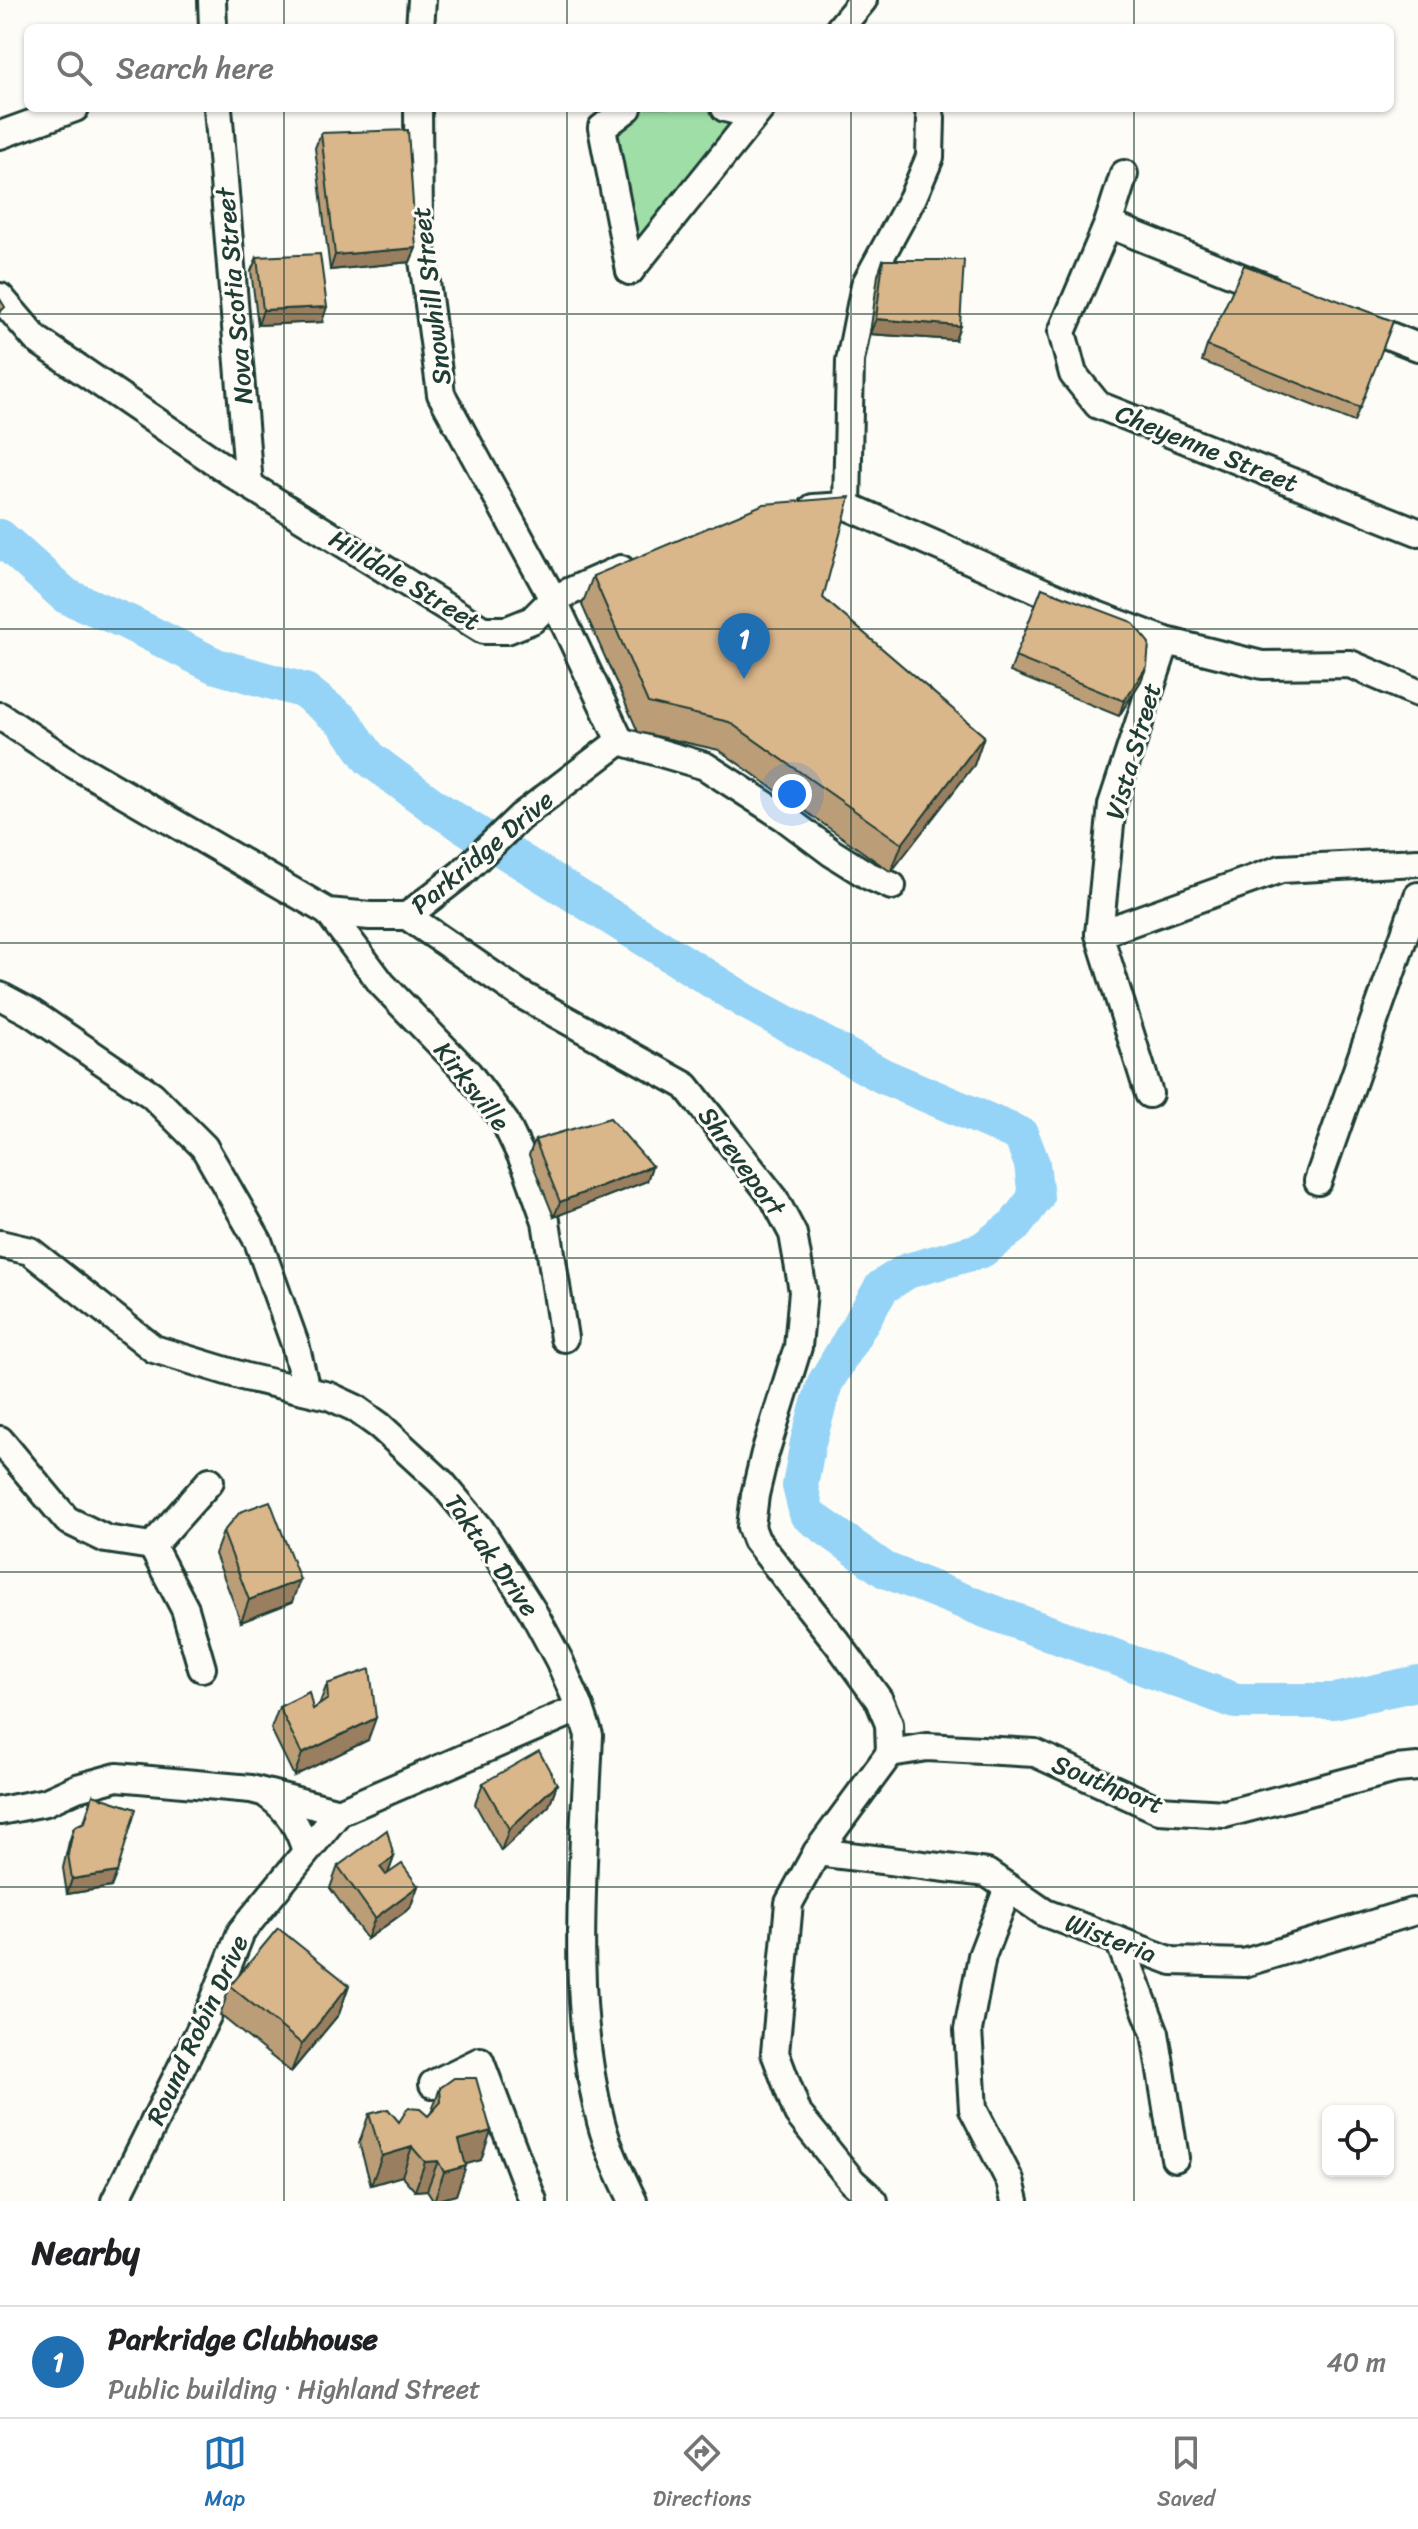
<!DOCTYPE html>
<meta charset="utf-8">
<style>
body{margin:0;font-family:Sriracha,sans-serif;background:#f2f2f2;color:#202124}
.controls{position:absolute;right:24px;bottom:24px;display:grid;overflow:hidden;border-radius:12px;box-shadow:0 2px 6px #0004}
.controls button{width:72px;height:72px;display:grid;place-items:center;padding:0;border:0;border-bottom:2px solid #e0e0e0;background:#fff;color:#202124;font:40px sans-serif}
.you{position:absolute;left:792px;top:794px;width:28px;height:28px;margin:-20px;border:6px solid #fff;border-radius:50%;background:#1a73e8;box-shadow:0 0 0 12px #1a73e833}
.badge{display:grid;place-items:center;width:52px;height:52px;border-radius:50%;background:#1f6fb2;color:#fff;font-size:26px;font-weight:700}
.pin{position:absolute;translate:-50% -66px;filter:drop-shadow(0 2px 4px #0008)}
.pin::after{content:'';position:absolute;top:42px;width:28px;height:24px;background:inherit;clip-path:polygon(0 0,100% 0,50% 100%)}
.list{margin:0;padding:0;list-style:none}
h2{display:flex;justify-content:space-between;align-items:center;height:104px;margin:0;padding:0 32px;font-size:34px}
h2 small{font-size:26px;font-weight:400;color:#757577}
.list li{display:grid;grid-template-columns:52px 1fr auto;gap:24px;align-items:center;box-sizing:border-box;height:112px;padding:0 32px;border-top:2px solid #e0e0e0}
.list b{display:block;font-size:30px;white-space:nowrap}
.list p{margin:0;font-size:26px;white-space:nowrap;color:#757577}
.list em{font-size:26px;font-style:normal;color:#757577}
.icon{flex:none;width:44px;height:44px;fill:none;stroke:currentColor;stroke-width:2;stroke-linecap:round;stroke-linejoin:round}
.map{position:relative;flex:none;width:1418px;height:2201px;overflow:hidden}
.search{position:absolute;background:#fff;box-shadow:0 2px 6px #0004;left:24px;right:24px;top:24px;height:88px;display:flex;align-items:center;gap:20px;box-sizing:border-box;padding:0 28px;border-radius:12px;color:#757577;font-size:30px}
.sheet{height:216px;background:#fff}
nav{display:flex;justify-content:space-around;align-items:center;box-sizing:border-box;height:112px;border-top:2px solid #e0e0e0;background:#fff;font-size:22px;color:#757577}
nav a{display:grid;justify-items:center;gap:4px}
nav .on{color:#1f6fb2}
.map>svg:first-child{display:block}
.green{fill:#9fdea7;stroke:#5f8e6e;stroke-width:2}
.lines{fill:none;stroke-linecap:round;stroke-linejoin:round}
.river{stroke:#95d4f6;stroke-width:36}
.minor-casing{stroke:#1f3d34;stroke-width:32}
.minor{stroke:#fdfcf7;stroke-width:26}
.wall{fill:#bb9d78;stroke:#1f3d34;stroke-width:2}
.shaded-wall{fill:#997f61;stroke:#1f3d34;stroke-width:2}
.building{fill:#dab68b;stroke:#1f3d34;stroke-width:2}
.grid{fill:none;stroke:#1f3d34;stroke-width:2;stroke-opacity:0.55}
.labels{text-anchor:middle;stroke-width:6;stroke-linejoin:round;paint-order:stroke}
.street-label{font-size:26px;fill:#1f3d34;stroke:#fdfcf7}
</style>
<div class="map">
<svg width="1418" height="2201" viewBox="0 0 1418 2201">
<rect width="100%" height="100%" fill="#fdfcf7"/>
<filter id="ink" filterUnits="userSpaceOnUse"><feTurbulence type="fractalNoise" baseFrequency=".0125" numOctaves="2"/><feDisplacementMap in="SourceGraphic" scale="16" xChannelSelector="R" yChannelSelector="G"/><feConvolveMatrix kernelMatrix="1 2 1 2 8 2 1 2 1" color-interpolation-filters="sRGB"/></filter>
<g filter="url(#ink)">
<path class="green" d="M628 108H725L754 115 632 264 602 128Z"/>
<g class="lines">
<path class="river" d="M0 537 66 596 127 622 216 666 305 691 343 721 370 759 436 808 745 1001 883 1076 1021 1135 1032 1164 1036 1197 1015 1225 982 1250 907 1271 882 1287 825 1383 808 1442 800 1486 807 1514 885 1570 988 1611 1236 1701H1334L1418 1683"/>
<defs>
<g id="minor">
<path d="M212 0 213 28"/>
<path d="M420 28 422 0"/>
<path d="M840 28 863 0"/>
<path d="M218 108 249 485"/>
<path d="M418 108 419 230 441 394 553 599 620 741"/>
<path d="M628 108 602 128 630 271"/>
<path d="M725 108 754 115"/>
<path d="M0 135 75 108"/>
<path d="M1124 174 1108 224 1062 332 1073 374 1098 405 1418 532"/>
<path d="M1108 224 1270 289"/>
<path d="M630 271 761 108"/>
<path d="M0 297 36 339 249 485 483 630H507L532 620 553 599 621 569"/>
<path d="M1354 322 1418 347"/>
<path d="M847 506 850 361 865 285 913 197 930 157 931 118 928 108"/>
<path d="M813 508 847 506 1091 613 1166 641 1262 665 1350 664 1418 693"/>
<path d="M0 716 68 761 328 912 370 916H407L461 874 520 817 620 741"/>
<path d="M620 741 705 766 784 817 832 853 867 875 892 886"/>
<path d="M328 912 382 984 468 1073 505 1122 527 1168 546 1221 564 1338"/>
<path d="M407 916 520 994 686 1086 774 1198 793 1234 803 1291 798 1347 765 1453 755 1495 751 1527 756 1540 839 1645 879 1700 889 1724 890 1753"/>
<path d="M1099 934 1281 869 1418 862"/>
<path d="M0 996 30 1012 152 1095 204 1147 258 1241 295 1344 306 1390"/>
<path d="M1149 1094 1099 934 1112 805 1166 641"/>
<path d="M1318 1181 1418 896"/>
<path d="M0 1244 30 1251 154 1349 246 1377 329 1396 355 1408 380 1426 442 1483 479 1527 532 1610 559 1660 580 1708 589 1735C584 1859 569 2001 601 2122 608 2149 621 2176 633 2201"/>
<path d="M0 1440 67 1520 106 1539 152 1546 210 1481"/>
<path d="M152 1546 185 1609 202 1668"/>
<path d="M890 1753 927 1747 1035 1753 1159 1810 1225 1814 1396 1769 1418 1767"/>
<path d="M269 1796C289 1810 299 1828 306 1851"/>
<path d="M0 1811 46 1802 77 1788 117 1777 251 1789 339 1812"/>
<path d="M817 1852 987 1873 1045 1913 1172 1961 1244 1963 1412 1912"/>
<path d="M1008 1888 982 1956 968 2030 973 2109 1010 2181 1015 2201"/>
<path d="M1119 1941 1155 2033 1175 2158"/>
<path d="M433 2084 480 2061 533 2201"/>
<path d="M115 2201 211 2008 241 1932 339 1812 580 1708"/>
<path d="M874 2201 852 2181 798 2114 775 2053 789 1903 817 1852 890 1753"/>
</g>
</defs>
<use href="#minor" class="minor-casing"/>
<use href="#minor" class="minor"/>
</g>
<g class="wall">
<path d="M321 133 416 248 410 262 330 270 315 148Z"/>
<path d="M257 257 322 322 258 325 251 271Z"/>
<path d="M883 260 955 340 870 334 878 275Z"/>
<path d="M1393 321 1354 422 1202 361 1207 346Z"/>
<path d="M593 576 823 598 984 736 974 765 891 872 719 750 638 732 582 605Z"/>
<path d="M1042 588 1141 681 1119 716 1010 672Z"/>
<path d="M535 1140 652 1166 647 1181 554 1217 529 1155Z"/>
<path d="M223 1532 292 1602 241 1622 215 1554Z"/>
<path d="M327 1684 368 1740 294 1776 271 1729 279 1707 313 1709 319 1705Z"/>
<path d="M483 1783 557 1784 549 1806 501 1851 475 1804Z"/>
<path d="M93 1795 117 1872 111 1887 67 1894 63 1868 69 1842 74 1827 84 1822Z"/>
<path d="M394 1857 388 1874 418 1886 410 1908 367 1939 330 1888 338 1866Z"/>
<path d="M349 1985 339 2014 291 2072 220 2015 230 1986Z"/>
<path d="M440 2088 481 2160 466 2164 456 2195 434 2201 427 2190 415 2191 402 2176 371 2185 359 2143 369 2114 399 2122 428 2116 431 2113Z"/>
</g>
<g class="shaded-wall">
<path d="M416 248 410 262 330 270 335 255Z"/>
<path d="M327 307 322 322 258 325 263 310Z"/>
<path d="M876 319 960 326 955 340 870 334Z"/>
<path d="M1147 666 1141 681 1119 716 1124 701Z"/>
<path d="M984 736 974 765 891 872 902 844Z"/>
<path d="M652 1166 647 1181 554 1217 560 1202Z"/>
<path d="M300 1580 292 1602 241 1622 249 1600Z"/>
<path d="M376 1718 368 1740 294 1776 302 1754Z"/>
<path d="M557 1784 549 1806 501 1851 509 1829Z"/>
<path d="M394 1857 386 1879 380 1867Z"/>
<path d="M117 1872 111 1887 67 1894 72 1879Z"/>
<path d="M418 1886 410 1908 367 1939 375 1918Z"/>
<path d="M349 1985 339 2014 291 2072 302 2044Z"/>
<path d="M491 2131 481 2160 449 2169 459 2140Z"/>
<path d="M412 2147 402 2176 371 2185 382 2156Z"/>
<path d="M438 2161 427 2190 415 2191 425 2162Z"/>
<path d="M466 2166 456 2195 434 2201 444 2172Z"/>
</g>
<g class="building">
<path d="M408 130 416 248 335 255 321 133Z"/>
<path d="M320 254 327 307 263 310 257 257Z"/>
<path d="M883 260H964L960 326 876 319Z"/>
<path d="M1244 265 1393 321 1360 408 1207 346Z"/>
<path d="M0 299 5 307 0 312Z"/>
<path d="M850 497 823 598 984 736 902 844 729 722 648 703 593 576 764 504Z"/>
<path d="M1042 588 1132 622 1149 643 1147 666 1124 701 1015 657Z"/>
<path d="M610 1118 652 1166 560 1202 535 1140Z"/>
<path d="M270 1501 300 1580 249 1600 223 1532 240 1512Z"/>
<path d="M370 1669 376 1718 302 1754 279 1707 309 1692 313 1709 328 1699 327 1684Z"/>
<path d="M539 1751 557 1784 509 1829 483 1783Z"/>
<path d="M93 1795 136 1809 117 1872 72 1879 68 1854 74 1827 85 1822Z"/>
<path d="M387 1830 394 1857 380 1867 386 1875 402 1864 418 1886 375 1918 338 1866Z"/>
<path d="M278 1928 349 1985 302 2044 230 1986Z"/>
<path d="M454 2078H476L491 2131 459 2140 466 2166 444 2172 438 2161 425 2162 412 2147 382 2156 369 2114 388 2109 399 2122 408 2108 420 2109 428 2116 441 2102 440 2088Z"/>
</g>
</g>
<path class="grid" d="M284 0V28M567 0V28M851 0V28M1134 0V28M284 108V2201M567 108V2201M851 108V2201M1134 108V2201M0 314H1418M0 629H1418M0 943H1418M0 1258H1418M0 1572H1418M0 1887H1418"/>
<g class="labels">
<g class="street-label">
<text transform="translate(234 296) rotate(-95)" y="9">Nova Scotia Street</text>
<text transform="translate(431 296) rotate(-97)" y="9">Snowhill Street</text>
<text transform="translate(1207 448) rotate(22)" y="9">Cheyenne Street</text>
<text transform="translate(405 580) rotate(31)" y="9">Hilldale Street</text>
<text transform="translate(1133 751) rotate(-74)" y="9">Vista Street</text>
<text transform="translate(482 852) rotate(-40)" y="9">Parkridge Drive</text>
<text transform="translate(472 1086) rotate(52)" y="9">Kirksville</text>
<text transform="translate(742 1161) rotate(54)" y="9">Shreveport</text>
<text transform="translate(492 1555) rotate(55)" y="9">Taktak Drive</text>
<text transform="translate(1108 1784) rotate(22)" y="9">Southport</text>
<text transform="translate(1111 1938) rotate(21)" y="9">Wisteria</text>
<text transform="translate(197 2030) rotate(-65)" y="9">Round Robin Drive</text>
</g>
</g>
</svg>
<div class="controls">
<button><svg class="icon" aria-label="locate" viewBox="0 0 24 24"><circle cx="12" cy="12" r="6"/><path d="M12 2v4M12 18v4M2 12h4M18 12h4"/></svg></button>
</div>
<div class="you"></div>
<div class="pin badge" style="left:744px;top:679px">1</div>
<div class="search"><svg class="icon" aria-label="search" viewBox="0 0 24 24"><circle cx="10" cy="10" r="6"/><path d="M15 15l6 6"/></svg>Search here</div>
</div>
<section class="sheet">
<h2>Nearby<small></small></h2>
<ul class="list">
<li><span class="badge">1</span><div><b>Parkridge Clubhouse</b><p>Public building · Highland Street</p></div><em>40 m</em></li>
</ul>
</section>
<nav>
<a class="on"><svg class="icon" aria-label="map" viewBox="0 0 24 24"><path d="M3 6l6-2 6 2 6-2v14l-6 2-6-2-6 2zM9 4v14M15 6v14"/></svg>Map</a>
<a><svg class="icon" aria-label="directions" viewBox="0 0 24 24"><path d="M12 3l9 9-9 9-9-9zM9 14v-3h6M13 9l2 2-2 2"/></svg>Directions</a>
<a><svg class="icon" aria-label="saved" viewBox="0 0 24 24"><path d="M7 4h10v16l-5-4-5 4z"/></svg>Saved</a>
</nav>
